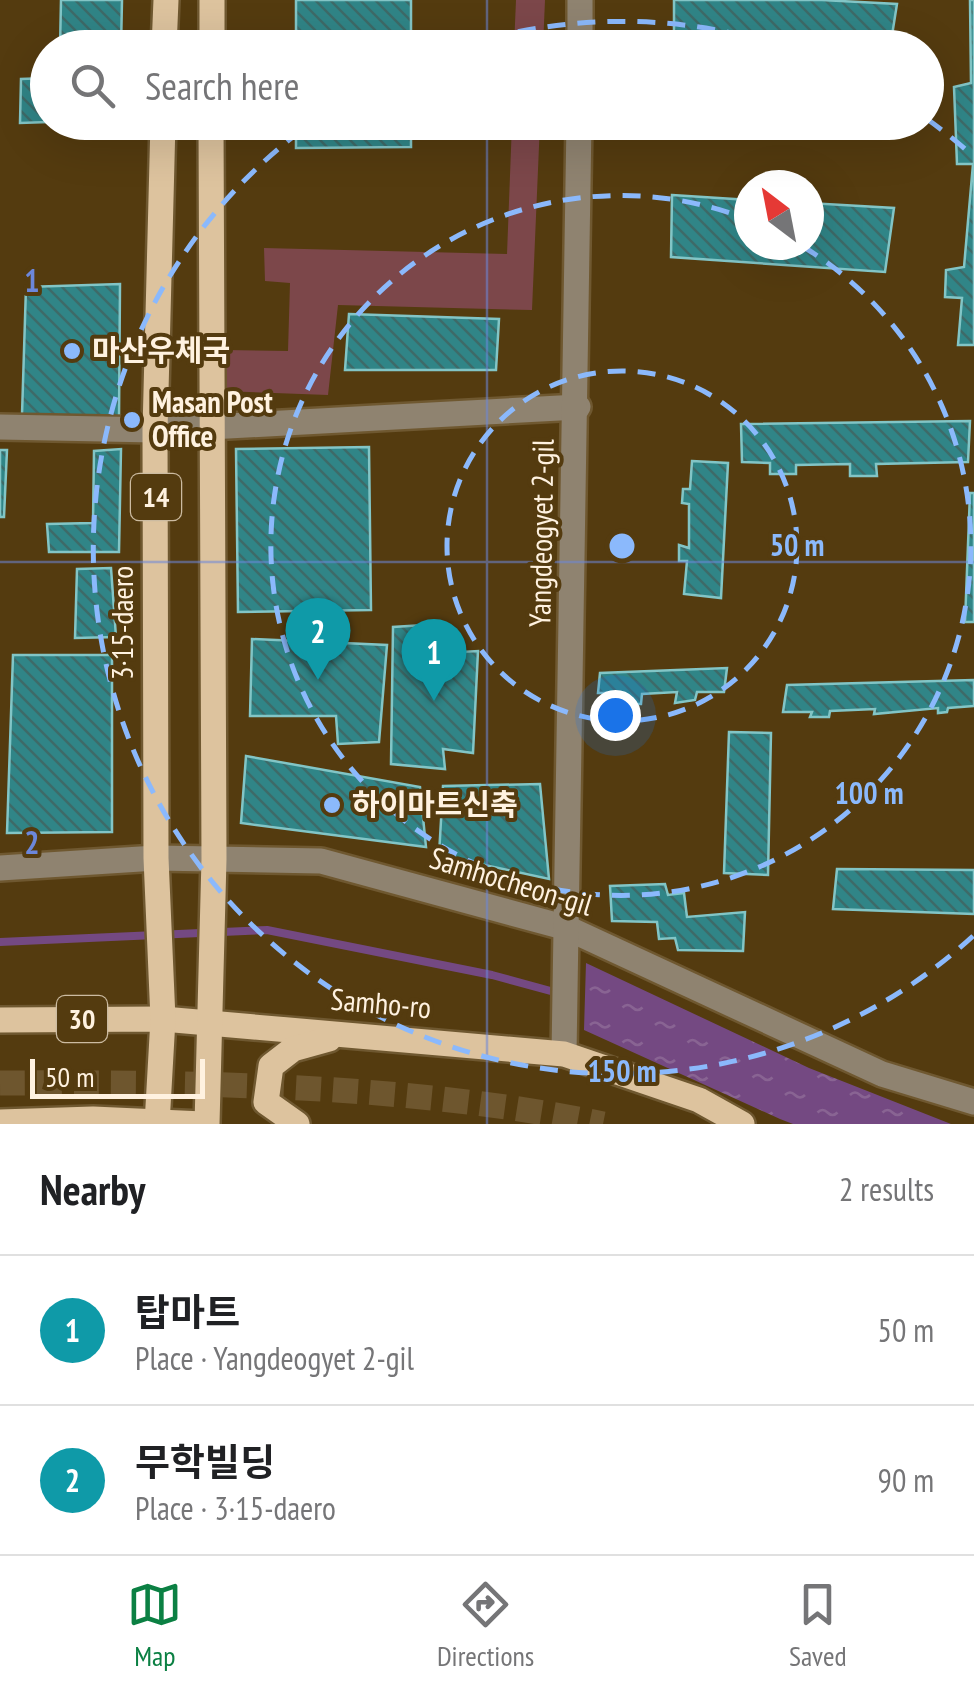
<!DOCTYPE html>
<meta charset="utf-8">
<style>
body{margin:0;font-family:"PT Sans Narrow","Noto Sans KR",sans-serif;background:#f6f6f6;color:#202124}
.compass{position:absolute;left:734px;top:170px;width:90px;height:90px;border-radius:50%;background:#fff;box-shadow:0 10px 40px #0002;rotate:328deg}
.scale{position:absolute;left:30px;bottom:25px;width:175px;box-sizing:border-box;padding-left:10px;border:5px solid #fff2e0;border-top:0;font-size:28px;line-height:35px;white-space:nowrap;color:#fff2e0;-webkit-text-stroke:8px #543b0f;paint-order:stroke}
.you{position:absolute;left:615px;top:715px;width:35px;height:35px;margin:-25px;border:8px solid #fff;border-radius:50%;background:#1a73e8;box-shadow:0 0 0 15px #1a73e833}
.badge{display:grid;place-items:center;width:65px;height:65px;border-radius:50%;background:#0b8043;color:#fff;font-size:32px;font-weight:700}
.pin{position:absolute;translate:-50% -82px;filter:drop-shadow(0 2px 5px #0008)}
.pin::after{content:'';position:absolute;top:52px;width:35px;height:30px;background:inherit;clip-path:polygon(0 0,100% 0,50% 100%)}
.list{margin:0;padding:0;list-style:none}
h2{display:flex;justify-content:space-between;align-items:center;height:130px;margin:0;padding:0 40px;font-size:42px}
h2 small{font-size:32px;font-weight:400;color:#757577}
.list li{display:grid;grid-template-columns:65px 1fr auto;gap:30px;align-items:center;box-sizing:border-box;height:150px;padding:0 40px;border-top:2px solid #e0e0e0}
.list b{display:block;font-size:38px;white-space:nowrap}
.list p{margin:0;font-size:32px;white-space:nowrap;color:#757577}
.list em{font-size:32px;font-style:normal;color:#757577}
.icon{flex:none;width:55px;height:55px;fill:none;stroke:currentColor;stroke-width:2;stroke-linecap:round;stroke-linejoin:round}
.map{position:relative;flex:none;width:974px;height:1124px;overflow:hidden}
.search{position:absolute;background:#fff;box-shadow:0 10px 40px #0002;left:30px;right:30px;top:30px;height:110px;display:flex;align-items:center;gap:25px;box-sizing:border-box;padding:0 35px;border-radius:55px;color:#757577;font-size:38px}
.sheet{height:430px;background:#fff}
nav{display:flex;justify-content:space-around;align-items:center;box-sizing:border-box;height:140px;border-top:2px solid #e0e0e0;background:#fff;font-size:28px;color:#757577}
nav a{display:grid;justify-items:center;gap:5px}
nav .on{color:#0b8043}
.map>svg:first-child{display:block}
.green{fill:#7c474a}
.water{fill:url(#water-ripples)}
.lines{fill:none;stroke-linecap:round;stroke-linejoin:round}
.stream{stroke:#744982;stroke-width:8}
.building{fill:url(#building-back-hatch);stroke:#82c5c6;stroke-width:2.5}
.major-tunnel{stroke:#6e562e;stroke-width:25;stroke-dasharray:25 12;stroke-linecap:butt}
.minor-casing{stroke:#6f5830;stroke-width:30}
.major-casing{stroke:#6f5830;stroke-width:30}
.minor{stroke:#8f8370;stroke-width:25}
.major{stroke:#ddc39e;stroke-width:25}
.grid{fill:none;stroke:#6c87db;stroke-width:2.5;stroke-opacity:0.55}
.ring{fill:none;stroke:#8bb9fc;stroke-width:5;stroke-dasharray:18 12}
.poi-dot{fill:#8bb9fc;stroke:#543b0f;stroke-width:4}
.labels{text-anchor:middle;stroke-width:8;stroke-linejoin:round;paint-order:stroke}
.shield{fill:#543b0f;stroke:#ccbba1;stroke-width:2.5}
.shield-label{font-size:28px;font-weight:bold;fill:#fff2e0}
.poi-label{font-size:30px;font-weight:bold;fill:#fff2e0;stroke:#543b0f;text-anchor:start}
.street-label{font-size:30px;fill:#fff2e0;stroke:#543b0f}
.grid-label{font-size:32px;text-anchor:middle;font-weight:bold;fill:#6c87db;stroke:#543b0f;stroke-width:8;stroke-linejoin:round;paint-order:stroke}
.centre{fill:#8bb9fc;stroke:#543b0f;stroke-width:5}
.ring-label{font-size:30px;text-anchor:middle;font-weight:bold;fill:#8bb9fc;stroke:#543b0f;stroke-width:8;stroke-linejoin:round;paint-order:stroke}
</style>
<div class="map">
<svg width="974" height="1124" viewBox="0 0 974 1124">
<defs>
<pattern id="water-ripples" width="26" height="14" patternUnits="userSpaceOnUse" patternTransform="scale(2.5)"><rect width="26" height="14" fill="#744982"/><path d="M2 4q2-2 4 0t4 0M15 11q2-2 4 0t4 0" fill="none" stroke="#896493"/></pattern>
<pattern id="building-back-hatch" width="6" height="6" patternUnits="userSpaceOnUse" patternTransform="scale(2.5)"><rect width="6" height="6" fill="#308587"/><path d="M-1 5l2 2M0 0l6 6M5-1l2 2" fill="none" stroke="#3d6a68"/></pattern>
</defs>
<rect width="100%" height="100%" fill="#543b0f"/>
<g class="green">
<path d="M516 0H545L543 47H514Z"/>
<path d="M512 123H540L532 310 338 305 328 395 220 391 224 350 288 351 290 283 265 281 264 248 507 254Z"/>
</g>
<path class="water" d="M586 963 809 1068 951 1124H793L780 1119 584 1030Z"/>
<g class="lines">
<path class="stream" d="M0 942 267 930 492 975 558 993"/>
</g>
<g class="building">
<path d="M61 0H122L121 48H60Z"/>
<rect x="296" y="0" width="115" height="48"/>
<path d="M674 0H822L897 4 890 48H674Z"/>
<path d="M970 0H974V345H958L962 298 945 297 946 270 964 267 973 164H957L954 87 971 83Z"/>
<path d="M48 78V122L20 123 21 79Z"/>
<path d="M296 122H411V147L296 148Z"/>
<path d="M672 195 749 200V245H809V203L894 208 885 272 671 257Z"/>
<path d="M120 284 119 419 22 415 26 287Z"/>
<path d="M349 314 499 319 496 370H345Z"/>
<path d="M970 421 968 462 876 464 877 476H850V464L796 465V474H770V463L742 462 741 424Z"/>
<path d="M369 447 371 610 238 612 236 449Z"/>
<path d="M121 449 119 552H49L47 524 93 523 94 451Z"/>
<path d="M0 450H7L4 517H0Z"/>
<path d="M692 461 728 463 721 598 684 594 687 561H679V545L689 548V504L682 503 683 489H690Z"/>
<path d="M970 493H974V622H965Z"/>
<path d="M111 568 116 637 75 638 77 569Z"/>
<path d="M440 624 442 653 478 651 473 753 443 749 445 769 391 764 393 627Z"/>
<path d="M252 639 387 645 379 742 338 744 336 716H250Z"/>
<path d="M13 655H112V832L7 833Z"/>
<path d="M727 668 724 692H697L695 700 675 703 677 692 642 694 641 704H616L618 693H598L600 673Z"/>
<path d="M974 680V706L948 708 947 712 938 713V708L874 714 875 709 830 711 829 717H810L812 712H783L787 685Z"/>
<path d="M729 732 771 733 768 875 724 873Z"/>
<path d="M246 756 420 787 426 847 241 823Z"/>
<path d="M540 784 549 879 439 855 443 786Z"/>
<path d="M837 869 974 870V914L833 909Z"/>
<path d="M665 884 668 895 684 893 687 917 745 912 743 951 678 950 675 938 659 939 657 922 612 921 610 886Z"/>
</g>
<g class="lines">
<path class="major-tunnel" d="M0 1083C195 1082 412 1084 603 1124"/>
<defs>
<g id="minor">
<path d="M580 48V0"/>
<path d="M0 427 155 430 578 407"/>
<path d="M0 868 156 858 321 861 567 928 882 1074 974 1102"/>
<path d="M564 1054 579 122"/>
</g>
<g id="major">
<path d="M164 48 166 0"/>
<path d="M212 48V0"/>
<path d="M0 1020 163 1019 564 1054 699 1100 742 1124"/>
<path d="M0 1122 93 1119 203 1124"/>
<path d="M157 1124 163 1019 156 858 155 430 163 122"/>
<path d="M207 1124 214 859 211 122"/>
<path d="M297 1124 266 1102 271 1066 293 1049 329 1039"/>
</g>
</defs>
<use href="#minor" class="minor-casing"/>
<use href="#major" class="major-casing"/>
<use href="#minor" class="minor"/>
<use href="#major" class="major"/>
</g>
<path class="grid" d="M487 0V48M487 122V1124M0 562H974"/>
<g class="ring">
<circle cx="622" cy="546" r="175"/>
<path d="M802 246A350 350 0 1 1 747 219"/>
<path d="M973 936A525 525 0 1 1 310 124M460 47A525 525 0 0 1 784 47M927 119A525 525 0 0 1 973 156"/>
</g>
<g class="poi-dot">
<circle cx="72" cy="351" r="10"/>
<circle cx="132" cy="420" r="10"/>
<circle cx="332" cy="805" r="10"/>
</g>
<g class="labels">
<g class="shield">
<rect x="131" y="474" width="50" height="46" rx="8"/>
<rect x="57" y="996" width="50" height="46" rx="8"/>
</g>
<g class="shield-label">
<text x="156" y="507">14</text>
<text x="82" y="1029">30</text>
</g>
<g class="poi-label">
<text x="92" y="361">마산우체국</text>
<text x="152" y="413">Masan Post<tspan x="152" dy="34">Office</tspan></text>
<text x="352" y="815">하이마트신축</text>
</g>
<g class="street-label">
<text transform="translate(542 533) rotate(-89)" y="10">Yangdeogyet 2-gil</text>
<text transform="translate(123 623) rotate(-90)" y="10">3·15-daero</text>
<text transform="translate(511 882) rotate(17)" y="10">Samhocheon-gil</text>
<text transform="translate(381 1004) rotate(5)" y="10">Samho-ro</text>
</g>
</g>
<g class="grid-label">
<text x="32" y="292">1</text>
<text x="32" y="854">2</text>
</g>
<circle cx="622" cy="546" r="15" class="centre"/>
<g class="ring-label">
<text x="797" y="556">50 m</text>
<text x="869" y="804">100 m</text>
<text x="622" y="1082">150 m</text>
</g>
</svg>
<svg class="compass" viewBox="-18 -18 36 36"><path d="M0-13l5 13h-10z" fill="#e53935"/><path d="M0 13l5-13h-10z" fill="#757577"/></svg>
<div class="scale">50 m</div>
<div class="you"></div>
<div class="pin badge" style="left:434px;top:701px;background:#0f9aa8">1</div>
<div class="pin badge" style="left:318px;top:680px;background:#0f9aa8">2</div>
<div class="search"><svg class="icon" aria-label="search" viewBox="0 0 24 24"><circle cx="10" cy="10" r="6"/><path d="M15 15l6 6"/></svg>Search here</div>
</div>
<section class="sheet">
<h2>Nearby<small>2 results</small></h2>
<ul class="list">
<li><span class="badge" style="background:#0f9aa8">1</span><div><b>탑마트</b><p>Place · Yangdeogyet 2-gil</p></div><em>50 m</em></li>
<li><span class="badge" style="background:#0f9aa8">2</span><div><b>무학빌딩</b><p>Place · 3·15-daero</p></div><em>90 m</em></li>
</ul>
</section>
<nav>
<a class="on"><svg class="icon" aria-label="map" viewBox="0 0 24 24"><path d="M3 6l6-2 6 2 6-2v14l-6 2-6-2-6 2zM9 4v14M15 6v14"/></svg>Map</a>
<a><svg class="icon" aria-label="directions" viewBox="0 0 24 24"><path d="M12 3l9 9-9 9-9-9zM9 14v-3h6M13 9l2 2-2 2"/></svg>Directions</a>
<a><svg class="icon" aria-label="saved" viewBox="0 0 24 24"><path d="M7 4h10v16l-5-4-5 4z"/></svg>Saved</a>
</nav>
